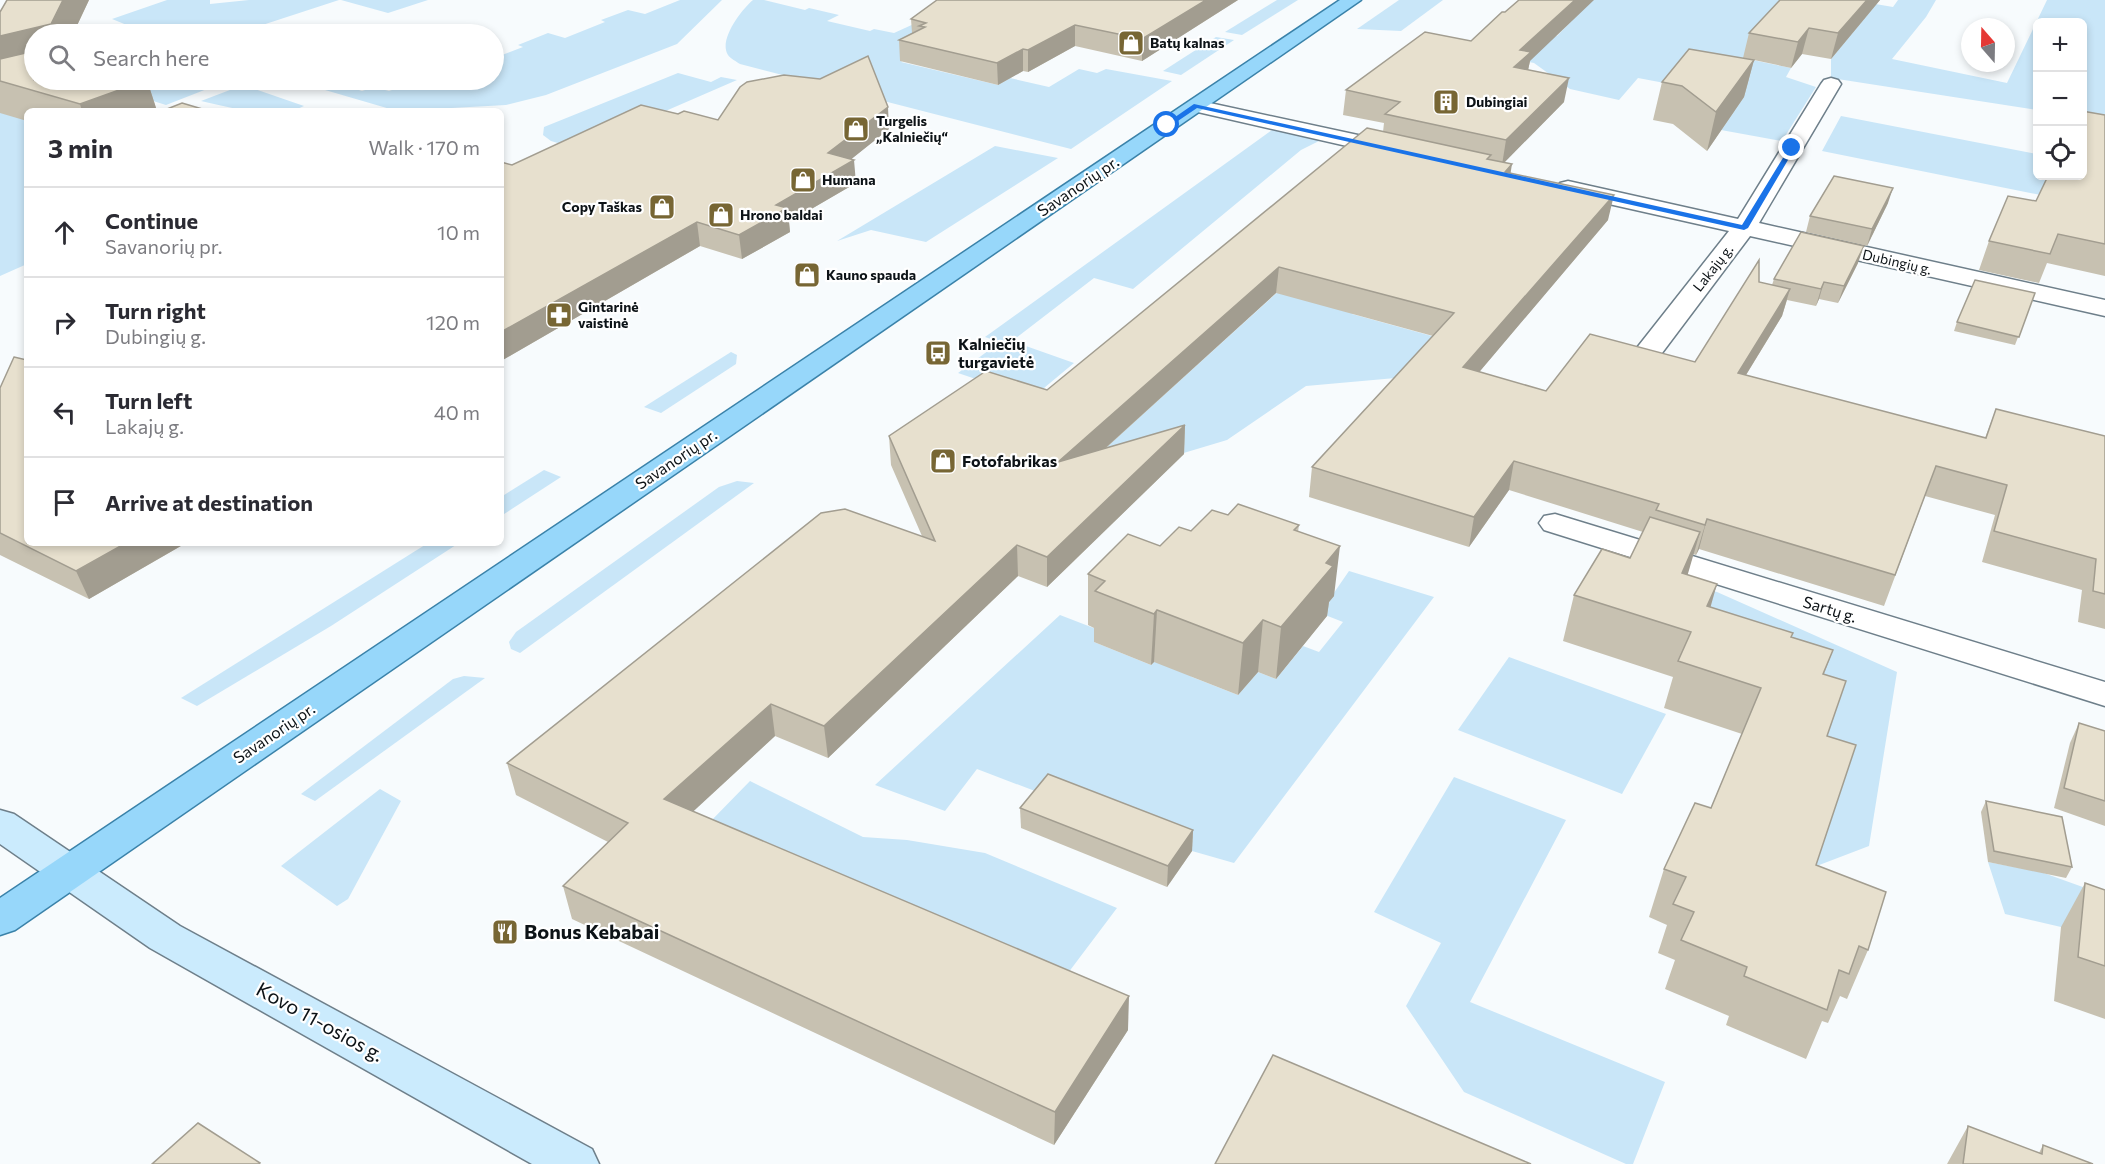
<!DOCTYPE html>
<html lang="en">
<head>
<meta charset="utf-8">
<style>
	:root { --surface:#fff; --page:#f7f7f7; --text:#2b2b33; --muted:#7c7c81; --line:#e1e1e2 }
	body { margin:0; font-family:Commissioner,sans-serif; background:var(--page); color:var(--text) }
	.controls { position:absolute; right:18px; top:18px; display:grid; overflow:hidden; border-radius:9px; box-shadow:0 3px 9px #0003 }
	.controls button { width:54px; height:54px; display:grid; place-items:center; padding:0; border:0; border-bottom:2px solid var(--line); background:var(--surface); color:var(--text); font:30px sans-serif }
	.compass { position:absolute; left:1961px; top:18px; width:54px; height:54px; border-radius:50%; background:var(--surface); box-shadow:0 3px 9px #0003; rotate:340deg }
	.stop { position:absolute; width:18px; height:18px; margin:-14px; border:4px solid #1a73e8; border-radius:50%; background:#fff }
	.stop.end { background:#1a73e8; border-color:#fff; box-shadow:0 2px 6px #0008 }
	.list { margin:0; padding:0; list-style:none }
	h2 { display:flex; justify-content:space-between; align-items:center; height:78px; margin:0; padding:0 24px; font-size:26px }
	h2 small { font-size:20px; font-weight:400; color:var(--muted) }
	.list li { display:grid; grid-template-columns:39px 1fr auto; gap:18px; align-items:center; box-sizing:border-box; height:90px; padding:0 24px; border-top:2px solid var(--line) }
	.list b { display:block; font-size:22px; white-space:nowrap }
	.list p { margin:0; font-size:20px; white-space:nowrap; color:var(--muted) }
	.list em { font-size:20px; font-style:normal; color:var(--muted) }
	.icon { flex:none; width:33px; height:33px; fill:none; stroke:currentColor; stroke-width:2; stroke-linecap:round; stroke-linejoin:round }
	.map { position:relative; flex:none; width:2105px; height:1164px; overflow:hidden }
	.search { position:absolute; background:var(--surface); box-shadow:0 3px 9px #0003; left:24px; top:24px; width:480px; height:66px; display:flex; align-items:center; gap:15px; box-sizing:border-box; padding:0 21px; border-radius:33px; color:var(--muted); font-size:22px }
	.panel { position:absolute; background:var(--surface); box-shadow:0 3px 9px #0003; left:24px; top:108px; width:480px; height:438px; border-radius:9px }
	.map>svg:first-child { display:block }
</style>
</head>
<body>
<div class="map">
<svg width="2105" height="1164" viewBox="0 0 2105 1164">
	<rect width="100%" height="100%" fill="#f7fbfd"/>
	<g fill="#c9e6f8">
		<polygon points="167,0 210,0 210,4 249,0 339,0 235,34 149,34 112,19"/>
		<polygon points="341,0 428,0 388,13"/>
		<polygon points="680,0 722,0 677,44 546,95 506,105 397,111 325,90 321,86 331,81 362,91 374,87 389,91 420,80 494,80 494,58 523,47 518,45 548,33 565,38 605,22 601,20 628,10 645,14"/>
		<path d="M 753,0 L 764,0 L 805,10 L 809,8 L 839,15 L 827,21 L 870,31 L 874,29 L 894,33 L 916,23 L 945,28 L 901,62 L 998,85 L 1010,78 L 1049,87 L 1079,69 L 1097,73 L 1106,69 L 1172,81 L 1071,149 L 740,64 C 737,62 730,58 728,55 C 718,40 742,9 753,0 Z"/>
		<polygon points="1277,0 1298,0 1242,35 1225,32"/>
		<polygon points="1399,0 1443,0 1401,31 1357,29"/>
		<polygon points="1592,0 1852,0 1893,7 1898,0 1936,0 1926,17 1892,59 2007,83 2047,0 2105,0 2105,121 2083,117 2082,22 2038,22 2037,110 1831,78 1831,59 1843,44 1743,58 1791,68 1786,77 1816,87 1782,141 1721,130 1707,91 1638,78 1619,100 1570,89 1534,63 1456,48 1557,36"/>
		<polygon points="1216,37 1234,40 1181,75 1163,71"/>
		<polygon points="678,73 711,82 721,77 737,80 578,149 551,141 543,135 544,127"/>
		<polygon points="109,80 230,80 166,105 111,88"/>
		<path d="M 243,85 L 304,106 C 273,120 233,108 201,101 Z"/>
		<polygon points="0,104 27,117 27,264 0,276"/>
		<polygon points="1841,116 2037,154 2038,176 2082,176 2105,208 1822,151"/>
		<polygon points="1272,130 1321,140 1301,150 1133,289 1094,278 1012,341 1074,363 1032,398 958,373 1000,342 985,337"/>
		<polygon points="995,146 1058,158 926,242 871,230 837,241"/>
		<polygon points="1397,184 1352,314 1450,341 1418,376 1306,386 1227,440 1137,467 1091,461"/>
		<polygon points="731,352 737,355 736,364 661,413 644,407"/>
		<polygon points="544,470 561,477 501,516 501,497"/>
		<polygon points="737,481 754,483 520,653 511,649 509,642 516,632 719,487"/>
		<polygon points="428,543 459,543 331,626 197,706 181,698"/>
		<polygon points="1598,560 1717,592 1897,672 1869,846 1814,867 1838,793"/>
		<polygon points="1349,571 1434,597 1234,863 1192,851 977,769 945,811 875,785 1060,615 1104,632 1094,642 1151,665 1161,654 1192,677 1238,695 1258,672 1276,679 1303,646 1319,652 1343,622 1320,613"/>
		<polygon points="1509,657 1666,714 1622,794 1458,730"/>
		<polygon points="464,676 485,678 315,801 301,794 453,679"/>
		<polygon points="1454,777 1566,820 1470,1002 1665,1082 1633,1164 1626,1164 1464,1092 1406,1006 1441,943 1374,912"/>
		<polygon points="750,781 863,837 907,840 985,853 1117,908 1062,981 707,825"/>
		<polygon points="380,789 401,801 348,899 337,906 281,866"/>
		<polygon points="1988,862 2041,872 2105,895 2105,942 2061,927 2005,914"/>
	</g>
	<g fill="none" stroke-linecap="round" stroke-linejoin="round">
		<defs>
			<g id="street">
				<polygon points="1831,78 1838,80 1841,84 1759,223 2105,300 2105,316 1750,236 1656,361 1646,363 1636,361 1632,355 1636,349 1729,231 1560,193 1557,188 1560,183 1568,181 1738,219 1821,84 1824,80"/>
				<polygon points="1196,100 1395,143 1403,145 1406,150 1403,155 1395,157 1189,110 1186,106 1189,102"/>
				<polygon points="1555,514 2105,682 2105,706 1544,530 1539,523 1544,516"/>
			</g>
			<polygon id="secondary" points="0,810 14,814 180,926 592,1149 599,1164 532,1164 150,948 0,844"/>
			<polygon id="primary" points="1340,0 1361,0 15,930 0,935 0,898"/>
		</defs>
		<use href="#street" stroke="#6e7f8a" stroke-width="3"/>
		<use href="#secondary" stroke="#6e7f8a" stroke-width="3"/>
		<use href="#primary" stroke="#3a82a9" stroke-width="3"/>
		<use href="#street" fill="#fff" fill-rule="evenodd"/>
		<use href="#secondary" fill="#cbebfd" fill-rule="evenodd"/>
		<use href="#primary" fill="#97d7fa" fill-rule="evenodd"/>
	</g>
	<g fill="#c7c1b1">
		<polygon points="7,0 89,0 73,34 34,34 34,80 147,80 157,111 27,111 27,121 0,113 0,12"/>
		<polygon points="1238,0 1142,61 1075,46 1028,72 1023,71 998,85 900,61 899,40 912,33 911,19"/>
		<polygon points="1780,0 1880,0 1831,59 1802,54 1791,68 1754,60 1744,97 1707,151 1673,124 1653,120 1662,82 1743,58 1749,33"/>
		<polygon points="1530,61 1528,70 1564,102 1504,162 1510,173 1608,220 1479,372 1546,391 1695,362 1759,282 1772,285 1774,279 1858,263 1838,303 1819,299 1816,306 1787,300 1782,316 1746,375 1985,438 1996,409 2105,436 2105,629 2078,622 2082,590 1982,562 1995,515 1925,496 1884,606 1699,549 1696,555 1693,554 1687,575 1710,607 1791,637 1833,650 1824,674 1827,736 1816,865 1868,950 1847,999 1840,996 1828,1023 1822,1021 1806,1059 1726,1025 1729,1016 1665,989 1675,960 1658,953 1667,925 1649,917 1664,869 1711,808 1742,734 1664,708 1673,677 1563,641 1574,595 1630,558 1643,532 1509,490 1469,547 1309,497 1312,467 1433,336 1276,293 1106,448 1185,425 1184,454 1047,587 1018,576 828,758 775,736 693,811 1128,1030 1054,1145 572,919 563,886 608,842 516,795 507,763 922,536 891,465 889,436 1047,390 1383,132 1384,123 1343,115 1346,90"/>
		<polygon points="678,114 718,120 889,129 851,159 856,183 789,222 790,232 742,259 700,246 501,361 501,162 512,165"/>
		<polygon points="2105,115 2105,276 2047,263 2039,283 1979,270 1989,241 2036,201"/>
		<polygon points="1888,203 1867,246 1806,232 1810,216"/>
		<polygon points="2035,293 2015,345 1954,331 1957,322"/>
		<polygon points="0,388 27,543 186,543 89,599 0,555"/>
		<polygon points="1299,525 1298,532 1334,596 1329,602 1327,616 1276,679 1258,672 1238,695 1154,662 1151,665 1094,642 1094,628 1088,625 1088,574 1160,546 1191,531"/>
		<polygon points="2079,723 2105,731 2105,826 2054,808 2070,743"/>
		<polygon points="1986,801 2072,867 2066,878 1988,862 1981,812"/>
		<polygon points="1020,808 1193,830 1192,851 1167,887 1021,828"/>
		<polygon points="2085,883 2105,890 2105,1019 2054,1001 2061,927"/>
		<polygon points="1968,1126 2039,1153 2043,1145 2093,1164 1947,1164"/>
	</g>
	<g fill="#a29d90">
		<polygon points="63,0 89,0 73,34 34,34 34,64 0,72 0,36"/>
		<polygon points="1206,0 1238,0 1142,61 1142,39"/>
		<polygon points="1575,0 1594,0 1530,61 1527,75 1514,67 1520,50"/>
		<polygon points="1867,0 1880,0 1831,59 1838,33"/>
		<polygon points="1075,25 1075,46 1028,72 1028,50"/>
		<polygon points="1809,28 1802,54 1791,68 1798,42"/>
		<polygon points="1023,49 1023,71 998,85 997,63"/>
		<polygon points="1754,60 1744,97 1707,151 1716,112"/>
		<polygon points="1569,78 1564,102 1502,165 1506,140"/>
		<polygon points="147,80 157,111 82,111 80,104"/>
		<polygon points="888,107 889,129 839,169 854,160 856,183 789,222 790,232 742,259 739,235 776,205 828,153"/>
		<polygon points="1512,164 1508,189 1505,172"/>
		<polygon points="1893,188 1888,203 1867,246 1872,229"/>
		<polygon points="1614,195 1608,220 1459,396 1463,367"/>
		<polygon points="697,222 700,246 501,361 501,332"/>
		<polygon points="1864,246 1858,263 1838,303 1844,286"/>
		<polygon points="1279,267 1276,293 1058,491 1058,462"/>
		<polygon points="1824,282 1819,299 1816,306 1821,289"/>
		<polygon points="1790,289 1782,316 1730,401 1738,373"/>
		<polygon points="1185,425 1184,454 1047,587 1047,557"/>
		<polygon points="1514,461 1509,490 1469,547 1474,517"/>
		<polygon points="1707,519 1699,549 1696,555 1705,525"/>
		<polygon points="1700,532 1687,577 1682,573"/>
		<polygon points="126,543 186,543 89,599 76,571"/>
		<polygon points="1017,545 1018,576 828,758 824,726"/>
		<polygon points="1340,546 1334,596 1329,602 1327,616 1276,679 1281,627 1326,563"/>
		<polygon points="1717,584 1704,630 1707,606"/>
		<polygon points="1157,610 1154,662 1151,665 1154,614"/>
		<polygon points="1263,620 1258,672 1238,695 1243,643"/>
		<polygon points="771,704 775,736 671,832 664,799"/>
		<polygon points="1193,830 1192,851 1167,887 1168,866"/>
		<polygon points="1129,996 1128,1030 1054,1145 1055,1112"/>
	</g>
	<g fill="#e7e0ce" stroke="#a29d90" stroke-width="1.5">
		<polygon points="7,0 63,0 51,24 0,36 0,12"/>
		<polygon points="937,0 1206,0 1142,39 1075,25 1028,50 1023,49 997,63 899,40 925,27 919,26 926,23 911,19"/>
		<polygon points="1519,0 1575,0 1520,50 1531,52 1514,67 1569,78 1506,140 1385,114 1400,102 1346,90 1425,32 1471,41 1502,12 1505,12"/>
		<polygon points="1780,0 1867,0 1838,33 1809,28 1798,42 1749,33"/>
		<polygon points="1689,49 1754,60 1716,112 1682,86 1662,82"/>
		<polygon points="34,51 34,80 147,80 80,104 0,81 0,59"/>
		<polygon points="868,56 888,107 828,153 854,160 776,205 787,208 739,235 697,222 501,332 501,162 512,165 641,105 678,114 684,111 718,120 740,87 747,82 784,75 820,79"/>
		<polygon points="182,103 209,111 162,111"/>
		<polygon points="2082,111 2105,115 2105,244 2058,234 2050,254 1989,241 2008,196 2036,201 2048,176 2082,176"/>
		<polygon points="1367,128 1491,155 1487,159 1512,164 1505,172 1614,195 1463,367 1546,391 1590,334 1695,362 1759,260 1759,282 1790,289 1738,373 1986,438 1996,409 2105,436 2105,594 2093,591 2096,559 1994,531 2007,485 1936,466 1895,575 1707,519 1705,525 1656,510 1659,504 1514,461 1474,517 1312,467 1454,313 1279,267 1058,462 1185,425 1047,557 1017,545 824,726 771,704 664,799 1129,996 1055,1112 563,886 628,823 507,763 821,513 845,509 935,541 889,436 986,371 1047,390"/>
		<polygon points="1834,176 1893,188 1872,229 1810,216"/>
		<polygon points="1801,232 1864,246 1844,286 1824,282 1821,289 1774,279"/>
		<polygon points="1975,280 2035,293 2019,337 1957,322"/>
		<polygon points="14,357 27,360 27,543 126,543 76,571 0,533 0,388"/>
		<polygon points="1238,504 1299,525 1294,530 1340,546 1326,563 1333,566 1281,627 1263,620 1243,643 1157,610 1154,614 1095,591 1105,581 1088,574 1128,534 1160,546 1179,527 1191,531 1212,510 1228,515"/>
		<polygon points="1650,517 1700,532 1682,573 1717,584 1707,606 1793,633 1791,637 1833,650 1823,674 1846,681 1827,736 1856,745 1816,865 1886,892 1868,950 1859,946 1849,974 1839,970 1827,1010 1744,976 1747,967 1681,940 1694,912 1673,904 1686,877 1664,869 1695,803 1711,808 1761,688 1678,661 1691,632 1574,595 1602,549 1630,558"/>
		<polygon points="2079,723 2105,731 2105,801 2064,788"/>
		<polygon points="1048,774 1193,830 1168,866 1020,808"/>
		<polygon points="1986,801 2062,817 2072,867 1994,851"/>
		<polygon points="2085,883 2105,890 2105,966 2078,957"/>
		<polygon points="1273,1055 1531,1164 1215,1164"/>
		<polygon points="198,1123 260,1163 259,1164 152,1164"/>
		<polygon points="1968,1126 2042,1154 2043,1145 2093,1164 1963,1164"/>
	</g>
	<polygon fill="#1a73e8" points="1194,104 1742,225 1789,148 1792,146 1795,148 1748,228 1744,230 1197,108 1169,127 1165,127 1165,124"/>
	<defs>
		<symbol id="shop-square" viewBox="-11 -11 22 22"><rect x="-9" y="-9" width="18" height="18" rx="4" fill="#776634" stroke="#fff"/><path d="M-5-2.5h2.3a2.7 3.5 0 0 1 5.4 0H5L5.5 6h-11ZM-1.5-2.5h3a1.5 2.3 0 0 0-3 0Z" fill="#fff"/></symbol>
		<symbol id="building-square" viewBox="-11 -11 22 22"><rect x="-9" y="-9" width="18" height="18" rx="4" fill="#776634" stroke="#fff"/><path d="M-4-6H4V6H1V3H-1V6H-4ZM-2.5-4.3h1.7v1.8h-1.7ZM.8-4.3h1.7v1.8H.8ZM-2.5-1h1.7V.8h-1.7ZM.8-1h1.7V.8H.8Z" fill="#fff"/></symbol>
		<symbol id="pharmacy-square" viewBox="-11 -11 22 22"><rect x="-9" y="-9" width="18" height="18" rx="4" fill="#776634" stroke="#fff"/><path d="M-2-6h4v4h4v4h-4v4h-4v-4h-4v-4h4Z" fill="#fff"/></symbol>
		<symbol id="bus-square" viewBox="-11 -11 22 22"><rect x="-9" y="-9" width="18" height="18" rx="4" fill="#776634" stroke="#fff"/><path d="M-5-6H5V4H4V6H2V4H-2V6H-4V4H-5ZM-3.5-4V0h7V-4ZM-3.5 1.2v1.5H-2V1.2ZM2 1.2v1.5H3.5V1.2Z" fill="#fff"/></symbol>
		<symbol id="restaurant-square" viewBox="-11 -11 22 22"><rect x="-9" y="-9" width="18" height="18" rx="4" fill="#776634" stroke="#fff"/><path d="M-5-6h1v4h1v-4h1v4h1v-4h1v5L-1.5 .5V6h-2V.5L-5-1ZM5-6V6H3V1.5H1.5Q1.5-4 5-6Z" fill="#fff"/></symbol>
	</defs>
	<g fill-rule="evenodd">
		<use href="#shop-square" x="1116" y="28" width="30" height="30"/>
		<use href="#building-square" x="1431" y="87" width="30" height="30"/>
		<use href="#shop-square" x="841" y="114" width="30" height="30"/>
		<use href="#shop-square" x="788" y="165" width="30" height="30"/>
		<use href="#shop-square" x="647" y="192" width="30" height="30"/>
		<use href="#shop-square" x="706" y="200" width="30" height="30"/>
		<use href="#shop-square" x="792" y="260" width="30" height="30"/>
		<use href="#pharmacy-square" x="544" y="300" width="30" height="30"/>
		<use href="#bus-square" x="923" y="338" width="30" height="30"/>
		<use href="#shop-square" x="928" y="446" width="30" height="30"/>
		<use href="#restaurant-square" x="490" y="917" width="30" height="30"/>
	</g>
	<g text-anchor="middle" stroke-width="4.5" stroke-linejoin="round" paint-order="stroke">
		<g font-size="14" font-weight="bold" fill="#0d1317" stroke="#fff" text-anchor="start">
			<text x="1150" y="48">Batų kalnas</text>
			<text x="1466" y="107">Dubingiai</text>
			<text x="876" y="126">Turgelis<tspan x="876" dy="16">„Kalniečių“</tspan></text>
			<text x="822" y="185">Humana</text>
			<text x="642" y="212" text-anchor="end">Copy Taškas</text>
			<text x="740" y="220">Hrono baldai</text>
			<text x="826" y="280">Kauno spauda</text>
			<text x="578" y="312">Gintarinė<tspan x="578" dy="16">vaistinė</tspan></text>
		</g>
		<g font-size="14" fill="#0d1317" stroke="#fff">
			<text transform="translate(1897 262) rotate(13)" y="5">Dubingių g.</text>
			<text transform="translate(1713 268) rotate(-52)" y="5">Lakajų g.</text>
		</g>
		<g font-size="16" fill="#0d1317" stroke="#fff">
			<text transform="translate(1078 186) rotate(-34)" y="6">Savanorių pr.</text>
			<text transform="translate(676 459) rotate(-34)" y="6">Savanorių pr.</text>
			<text transform="translate(1830 609) rotate(17)" y="6">Sartų g.</text>
			<text transform="translate(274 733) rotate(-34)" y="6">Savanorių pr.</text>
		</g>
		<g font-size="16" font-weight="bold" fill="#0d1317" stroke="#fff" text-anchor="start">
			<text x="958" y="350">Kalniečių<tspan x="958" dy="18">turgavietė</tspan></text>
			<text x="962" y="467">Fotofabrikas</text>
		</g>
		<g font-size="20" font-weight="bold" fill="#0d1317" stroke="#fff" text-anchor="start">
			<text x="524" y="939">Bonus Kebabai</text>
		</g>
		<g font-size="20" fill="#0d1317" stroke="#fff">
			<text transform="translate(320 1022) rotate(29)" y="7">Kovo 11-osios g.</text>
		</g>
	</g>
</svg>
<div class="controls">
<button>+</button>
<button>−</button>
<button><svg class="icon" aria-label="locate" viewBox="0 0 24 24"><circle cx="12" cy="12" r="6"/><path d="M12 2v4M12 18v4M2 12h4M18 12h4"/></svg></button>
</div>
<svg class="compass" viewBox="-18 -18 36 36"><path d="M0-13l5 13h-10z" fill="#e53935"/><path d="M0 13l5-13h-10z" fill="#7c7c81"/></svg>
<div class="stop" style="left:1167px;top:125px"></div>
<div class="stop end" style="left:1792px;top:148px"></div>
<div class="search"><svg class="icon" aria-label="search" viewBox="0 0 24 24"><circle cx="10" cy="10" r="6"/><path d="M15 15l6 6"/></svg>Search here</div>
<section class="panel">
<h2>3 min<small>Walk · 170 m</small></h2>
<ul class="list">
<li><svg class="icon" aria-label="ahead" viewBox="0 0 24 24"><path d="M12 20V5M6 11l6-6 6 6"/></svg><div><b>Continue</b><p>Savanorių pr.</p></div><em>10 m</em></li>
<li><svg class="icon" aria-label="right" viewBox="0 0 24 24"><path d="M7 20v-9h11M14 6l5 5-5 5"/></svg><div><b>Turn right</b><p>Dubingių g.</p></div><em>120 m</em></li>
<li><svg class="icon" aria-label="left" viewBox="0 0 24 24"><path d="M17 20v-9H6M10 6l-5 5 5 5"/></svg><div><b>Turn left</b><p>Lakajų g.</p></div><em>40 m</em></li>
<li><svg class="icon" aria-label="arrive" viewBox="0 0 24 24"><path d="M6 21V4h12l-3 4 3 4H6"/></svg><div><b>Arrive at destination</b></div></li>
</ul>
</section>
</div>
</body>
</html>
